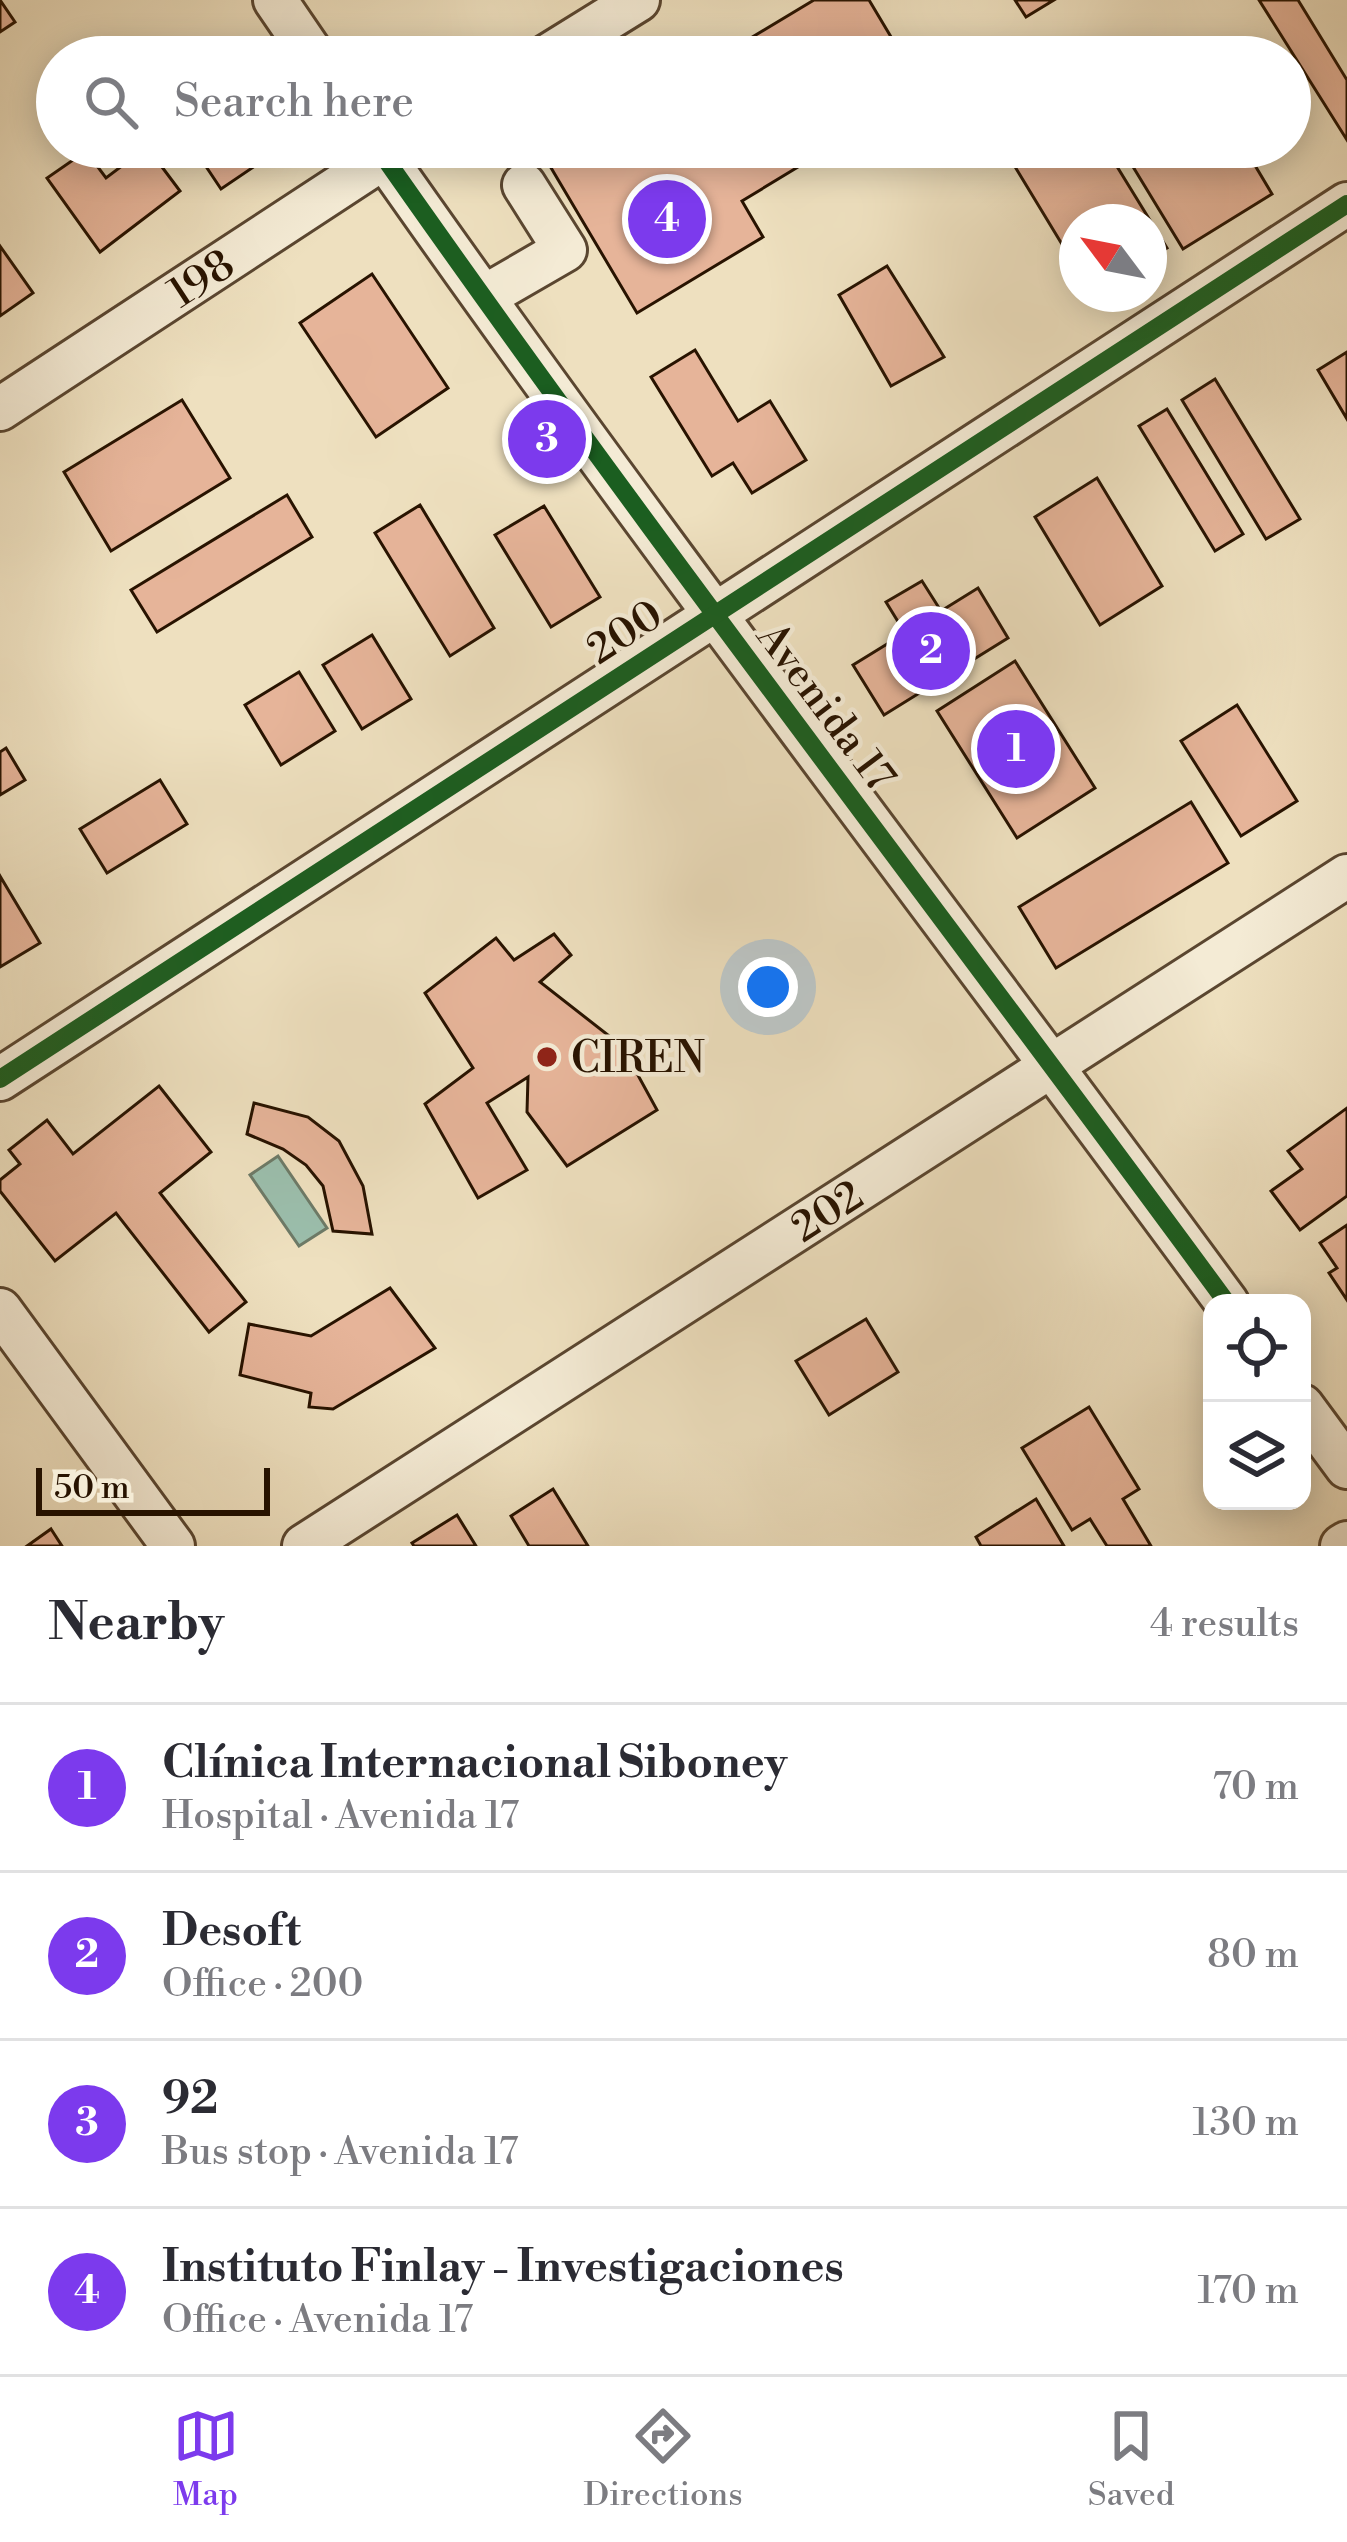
<!DOCTYPE html>
<html lang="en">
<head>
<meta charset="utf-8">
<style>
	:root { --surface:#fff; --page:#f2f2f3; --text:#2b2b33; --muted:#7c7c81; --line:#e1e1e2; --accent:#7c3aed }
	body { margin:0; font-family:"Libre Bodoni",serif; background:var(--page); color:var(--text) }
	.controls { position:absolute; right:36px; bottom:36px; display:grid; overflow:hidden; border-radius:24px; box-shadow:0 6px 30px #0003 }
	.controls button { width:108px; height:108px; display:grid; place-items:center; padding:0; border:0; border-bottom:3px solid var(--line); background:var(--surface); color:var(--text); font:60px sans-serif }
	.compass { position:absolute; left:1059px; top:204px; width:108px; height:108px; border-radius:50%; background:var(--surface); box-shadow:0 6px 30px #0003; rotate:302deg }
	.scale { position:absolute; left:36px; bottom:30px; width:234px; box-sizing:border-box; padding-left:12px; border:6px solid #281300; border-top:0; font-size:33px; line-height:42px; white-space:nowrap; color:#281300; -webkit-text-stroke:9px #f4ebd5; paint-order:stroke }
	.you { position:absolute; left:768px; top:987px; width:42px; height:42px; margin:-30px; border:9px solid #fff; border-radius:50%; background:#1a73e8; box-shadow:0 0 0 18px #1a73e833 }
	.badge { display:grid; place-items:center; width:78px; height:78px; border-radius:50%; background:var(--accent); color:#fff; font-size:39px; font-weight:700 }
	.pin { position:absolute; translate:-50% -50%; border:6px solid #fff; box-shadow:0 3px 12px #0006 }
	.list { margin:0; padding:0; list-style:none }
	h2 { display:flex; justify-content:space-between; align-items:center; height:156px; margin:0; padding:0 48px; font-size:51px }
	h2 small { font-size:39px; font-weight:400; color:var(--muted) }
	.list li { display:grid; grid-template-columns:78px 1fr auto; gap:36px; align-items:center; box-sizing:border-box; height:168px; padding:0 48px; border-top:3px solid var(--line) }
	.list b { display:block; font-size:45px; white-space:nowrap }
	.list p { margin:0; font-size:39px; white-space:nowrap; color:var(--muted) }
	.list em { font-size:39px; font-style:normal; color:var(--muted) }
	.icon { flex:none; width:66px; height:66px; fill:none; stroke:currentColor; stroke-width:2; stroke-linecap:round; stroke-linejoin:round }
	.map { position:relative; flex:none; width:1347px; height:1546px; overflow:hidden }
	.search { position:absolute; background:var(--surface); box-shadow:0 6px 30px #0003; left:36px; right:36px; top:36px; height:132px; display:flex; align-items:center; gap:30px; box-sizing:border-box; padding:0 42px; border-radius:66px; color:var(--muted); font-size:45px }
	.sheet { height:828px; background:var(--surface) }
	nav { display:flex; justify-content:space-around; align-items:center; box-sizing:border-box; height:168px; border-top:3px solid var(--line); background:var(--surface); font-size:33px; color:var(--muted) }
	nav a { display:grid; justify-items:center; gap:6px }
	nav .on { color:var(--accent) }
	.map>svg:first-child { display:block }
</style>
</head>
<body>
<div class="map">
<svg width="1347" height="1546" viewBox="0 0 1347 1546">
	<rect width="100%" height="100%" fill="#eee0bf"/>
	<filter id="stains"><feTurbulence type="fractalNoise" baseFrequency=".00167" numOctaves="4"/><feColorMatrix values="0 0 0 0 .2 0 0 0 0 .09 0 0 0 0 .02 0 0 0 .5 -.17"/></filter>
	<radialGradient id="worn" r=".72"><stop offset=".6" stop-color="#630" stop-opacity="0"/><stop offset="1" stop-color="#630" stop-opacity=".3"/></radialGradient>
	<polygon fill="#9bbeac" stroke="#6d7a67" stroke-width="3" points="278,1156 327,1228 299,1246 250,1175"/>
	<g fill="#e6b499" stroke="#281300" stroke-width="3">
		<polygon points="0,0 15,22 0,32"/>
		<polygon points="814,0 869,0 903,57 719,57"/>
		<polygon points="1015,0 1054,0 1026,17"/>
		<polygon points="1259,0 1298,0 1347,80 1347,140"/>
		<polygon points="147,147 180,191 100,252 47,178 86,151 106,178"/>
		<polygon points="193,147 274,147 277,151 221,189"/>
		<polygon points="570,147 831,147 742,201 763,237 637,313 547,161"/>
		<polygon points="1003,147 1105,147 1167,248 1149,259 1149,222 1077,222 1077,269"/>
		<polygon points="1121,147 1244,147 1272,194 1183,249"/>
		<polygon points="0,246 33,293 0,316"/>
		<polygon points="887,266 944,357 891,386 839,295"/>
		<polygon points="372,274 448,388 376,437 300,323"/>
		<polygon points="695,350 738,421 770,401 806,460 752,493 733,463 712,476 651,377"/>
		<polygon points="1347,352 1347,419 1318,370"/>
		<polygon points="1215,379 1300,519 1266,539 1182,400"/>
		<polygon points="182,400 230,478 111,551 64,472"/>
		<polygon points="1167,409 1243,534 1215,551 1139,426"/>
		<polygon points="1097,478 1162,586 1100,625 1035,517"/>
		<polygon points="287,495 312,537 157,632 131,590"/>
		<polygon points="420,505 494,628 450,656 375,533"/>
		<polygon points="544,506 600,597 551,627 495,535"/>
		<polygon points="922,581 941,611 978,588 1008,638 884,715 853,665 905,633 886,602"/>
		<polygon points="372,635 411,699 362,729 323,665"/>
		<polygon points="1015,661 1095,788 1017,838 937,711"/>
		<polygon points="299,672 335,731 281,765 245,705"/>
		<polygon points="1237,705 1297,801 1241,836 1181,741"/>
		<polygon points="6,748 25,780 0,795 0,752"/>
		<polygon points="160,780 187,824 107,873 80,829"/>
		<polygon points="1191,802 1228,863 1056,968 1019,907"/>
		<polygon points="0,876 40,943 0,967"/>
		<polygon points="554,934 571,955 540,982 622,1046 657,1110 567,1166 527,1112 528,1077 487,1103 527,1170 478,1198 425,1104 473,1068 425,993 496,938 514,960"/>
		<polygon points="159,1086 211,1152 160,1193 246,1302 209,1332 116,1213 55,1261 0,1191 0,1180 20,1164 9,1150 47,1120 73,1154"/>
		<polygon points="254,1103 308,1117 339,1141 363,1186 372,1234 333,1231 323,1186 306,1165 283,1149 247,1134"/>
		<polygon points="1347,1108 1347,1196 1300,1230 1271,1191 1302,1169 1288,1151"/>
		<polygon points="1347,1225 1347,1300 1329,1273 1337,1268 1320,1243"/>
		<polygon points="390,1288 435,1348 333,1409 309,1407 311,1393 240,1375 249,1324 311,1336"/>
		<polygon points="866,1319 898,1372 829,1415 796,1361"/>
		<polygon points="1089,1407 1139,1489 1123,1499 1151,1546 1107,1546 1090,1519 1072,1530 1022,1448"/>
		<polygon points="553,1489 588,1546 529,1546 511,1516"/>
		<polygon points="1036,1499 1064,1546 981,1546 976,1537"/>
		<polygon points="457,1515 476,1546 414,1546 412,1543"/>
		<polygon points="51,1529 62,1546 27,1546"/>
	</g>
	<g fill="none" stroke-linecap="round" stroke-linejoin="round">
		<defs>
			<g id="minor">
				<polyline points="275,0 314,57"/>
				<polyline points="546,57 638,0"/>
				<path d="M 377,147 C 651,539 944,917 1227,1303"/>
				<polyline points="484,297 565,250 524,185"/>
				<path id="s1" d="M 0,409 L 400,147"/>
				<polyline points="0,1079 1347,204"/>
				<polyline points="0,1310 173,1546"/>
				<polyline points="1302,1406 1347,1467"/>
				<path id="s2" d="M 304,1546 L 1347,876"/>
				<polyline points="1342,1546 1347,1543"/>
			</g>
		</defs>
		<use href="#minor" stroke="#5a4630" stroke-width="48"/>
		<use href="#minor" stroke="#f4ebd5" stroke-width="42"/>
		<defs>
			<g id="cycleway">
				<path d="M 377,147 C 651,539 944,917 1227,1303"/>
				<polyline points="0,1079 1347,204"/>
			</g>
		</defs>
		<use href="#cycleway" stroke="#f4ebd5" stroke-width="26"/>
		<use href="#cycleway" stroke="#1b5e20" stroke-width="18"/>
	</g>
	<circle fill="#8f2418" stroke="#f4ebd5" stroke-width="4.5" cx="547" cy="1057" r="12"/>
	<g text-anchor="middle" stroke-width="9" stroke-linejoin="round" paint-order="stroke">
		<g font-size="42" fill="#281300" stroke="#f4ebd5">
			<text dy="15" stroke="none"><textPath href="#s1" startOffset="240">198</textPath></text>
			<text transform="translate(624 631) rotate(-33)" y="15">200</text>
			<text transform="translate(827 706) rotate(53)" y="15">Avenida 17</text>
			<text dy="15" stroke="none"><textPath href="#s2" startOffset="621">202</textPath></text>
		</g>
		<g font-size="42" fill="#281300" stroke="#f4ebd5" text-anchor="start">
			<text x="571" y="1072">CIREN</text>
		</g>
	</g>
	<rect width="100%" height="100%" filter="url(#stains)"/>
	<rect width="100%" height="100%" fill="url(#worn)"/>
</svg>
<div class="controls">
<button><svg class="icon" aria-label="locate" viewBox="0 0 24 24"><circle cx="12" cy="12" r="6"/><path d="M12 2v4M12 18v4M2 12h4M18 12h4"/></svg></button>
<button><svg class="icon" aria-label="layers" viewBox="0 0 24 24"><path d="M12 4l9 5-9 5-9-5zM3 14l9 5 9-5"/></svg></button>
</div>
<svg class="compass" viewBox="-18 -18 36 36"><path d="M0-13l5 13h-10z" fill="#e53935"/><path d="M0 13l5-13h-10z" fill="#7c7c81"/></svg>
<div class="scale">50 m</div>
<div class="you"></div>
<div class="pin badge" style="left:1016px;top:749px">1</div>
<div class="pin badge" style="left:931px;top:651px">2</div>
<div class="pin badge" style="left:547px;top:439px">3</div>
<div class="pin badge" style="left:667px;top:219px">4</div>
<div class="search"><svg class="icon" aria-label="search" viewBox="0 0 24 24"><circle cx="10" cy="10" r="6"/><path d="M15 15l6 6"/></svg>Search here</div>
</div>
<section class="sheet">
<h2>Nearby<small>4 results</small></h2>
<ul class="list">
<li><span class="badge">1</span><div><b>Clínica Internacional Siboney</b><p>Hospital · Avenida 17</p></div><em>70 m</em></li>
<li><span class="badge">2</span><div><b>Desoft</b><p>Office · 200</p></div><em>80 m</em></li>
<li><span class="badge">3</span><div><b>92</b><p>Bus stop · Avenida 17</p></div><em>130 m</em></li>
<li><span class="badge">4</span><div><b>Instituto Finlay - Investigaciones</b><p>Office · Avenida 17</p></div><em>170 m</em></li>
</ul>
</section>
<nav>
<a class="on"><svg class="icon" aria-label="map" viewBox="0 0 24 24"><path d="M3 6l6-2 6 2 6-2v14l-6 2-6-2-6 2zM9 4v14M15 6v14"/></svg>Map</a>
<a><svg class="icon" aria-label="directions" viewBox="0 0 24 24"><path d="M12 3l9 9-9 9-9-9zM9 14v-3h6M13 9l2 2-2 2"/></svg>Directions</a>
<a><svg class="icon" aria-label="saved" viewBox="0 0 24 24"><path d="M7 4h10v16l-5-4-5 4z"/></svg>Saved</a>
</nav>
</body>
</html>
